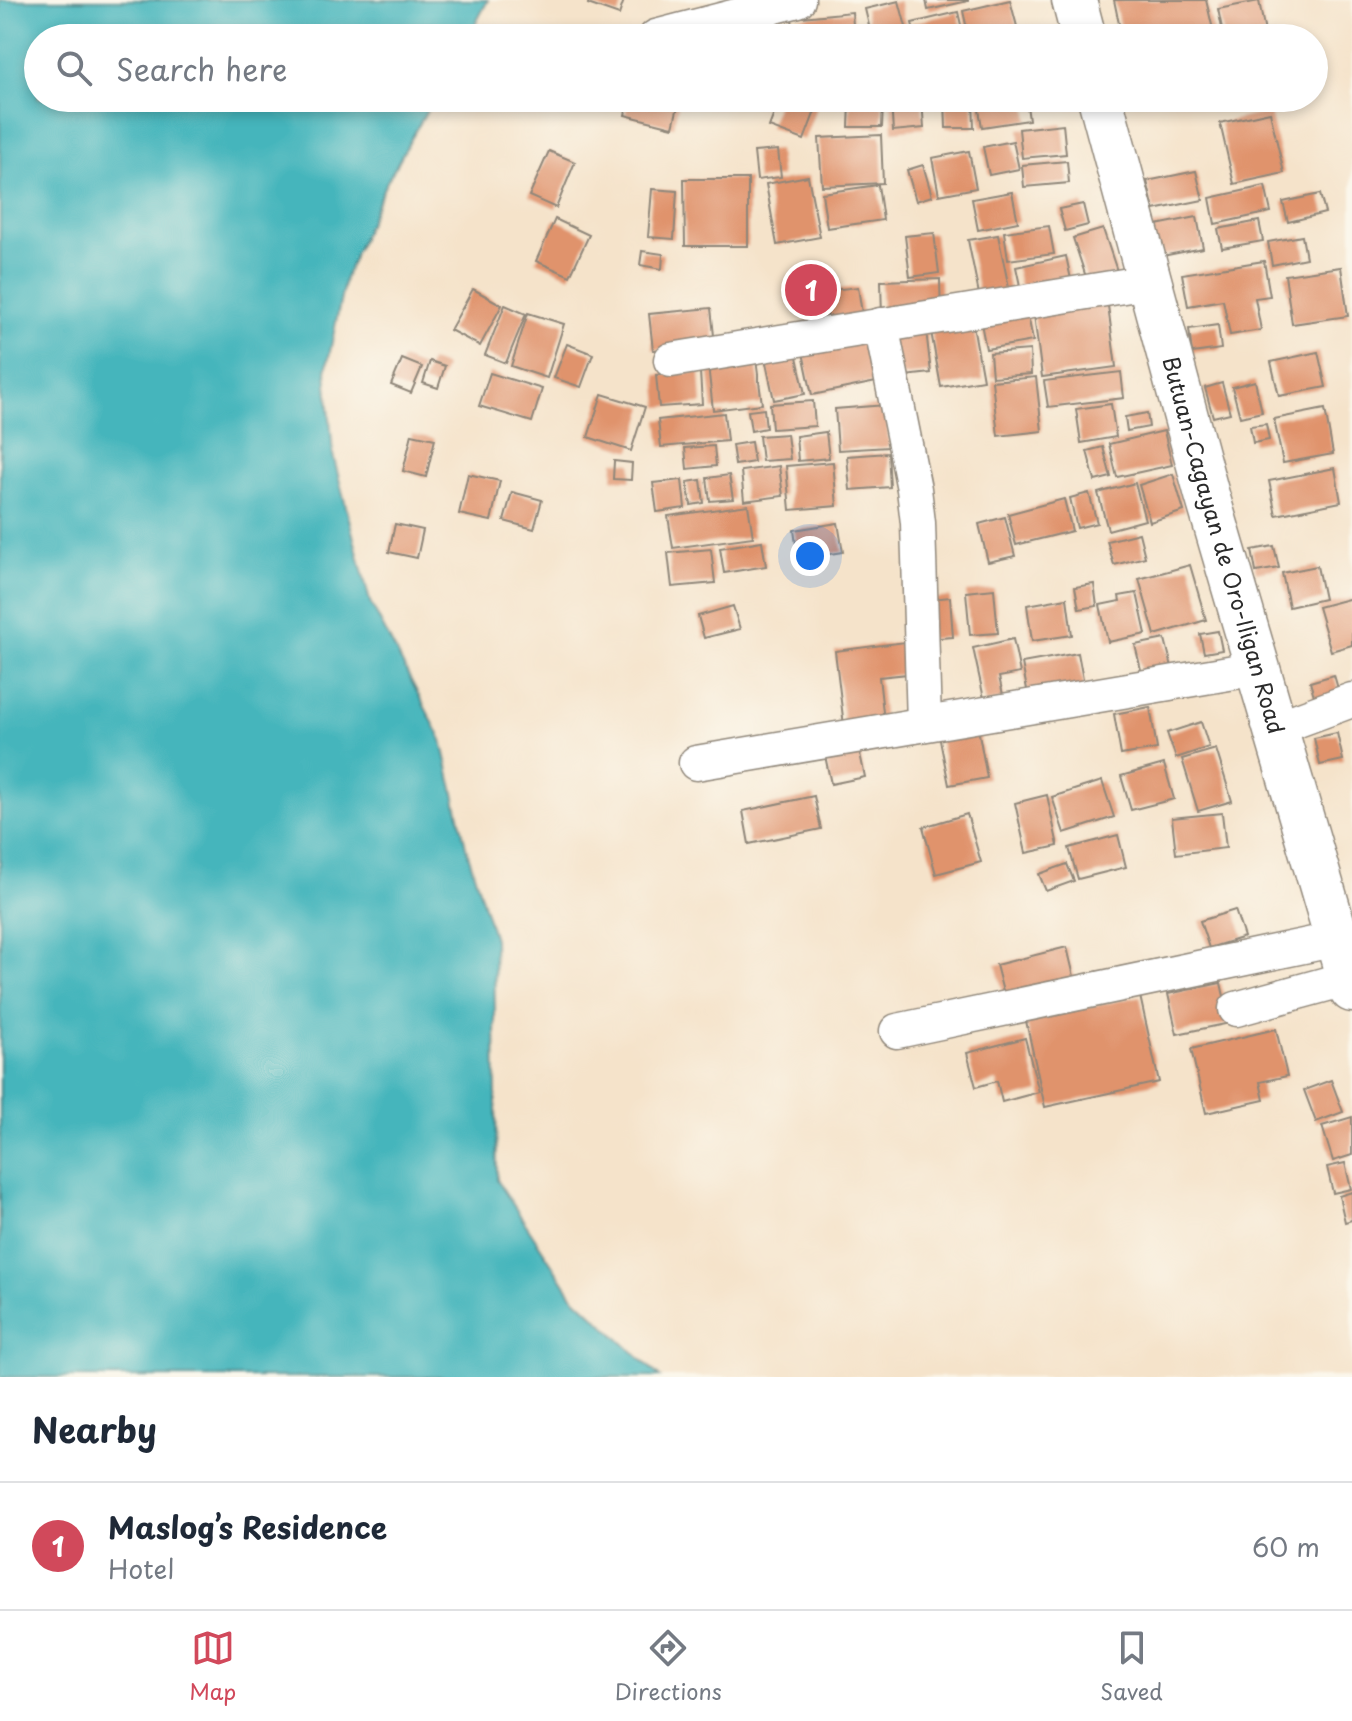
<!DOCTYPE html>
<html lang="en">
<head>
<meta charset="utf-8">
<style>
	:root { --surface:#fff; --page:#f2f2f3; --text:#1f2937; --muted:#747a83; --line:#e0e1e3; --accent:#d1495b }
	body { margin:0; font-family:"Playpen Sans",sans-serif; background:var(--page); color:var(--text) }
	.you { position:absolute; left:810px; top:556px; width:28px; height:28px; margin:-20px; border:6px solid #fff; border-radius:50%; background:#1a73e8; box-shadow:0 0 0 12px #1a73e833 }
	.badge { display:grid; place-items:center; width:52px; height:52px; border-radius:50%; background:var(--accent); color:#fff; font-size:26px; font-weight:700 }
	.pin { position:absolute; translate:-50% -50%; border:4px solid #fff; box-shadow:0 2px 8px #0006 }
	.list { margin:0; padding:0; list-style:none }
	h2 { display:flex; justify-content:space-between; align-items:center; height:104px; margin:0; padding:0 32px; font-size:34px }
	h2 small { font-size:26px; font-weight:400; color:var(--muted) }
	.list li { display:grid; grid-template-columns:52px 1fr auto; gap:24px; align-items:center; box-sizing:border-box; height:128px; padding:0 32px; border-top:2px solid var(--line) }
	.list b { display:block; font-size:30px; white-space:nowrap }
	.list p { margin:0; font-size:26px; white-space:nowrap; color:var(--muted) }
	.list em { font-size:26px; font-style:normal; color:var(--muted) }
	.icon { flex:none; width:44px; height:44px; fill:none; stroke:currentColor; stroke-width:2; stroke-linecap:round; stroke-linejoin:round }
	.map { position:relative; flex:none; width:1352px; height:1377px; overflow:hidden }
	.search { position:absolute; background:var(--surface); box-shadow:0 4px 12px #0003; left:24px; right:24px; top:24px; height:88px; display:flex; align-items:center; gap:20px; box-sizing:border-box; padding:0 28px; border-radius:44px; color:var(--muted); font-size:30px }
	.sheet { height:232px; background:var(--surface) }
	nav { display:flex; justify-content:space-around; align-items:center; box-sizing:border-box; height:112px; border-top:2px solid var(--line); background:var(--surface); font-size:22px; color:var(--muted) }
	nav a { display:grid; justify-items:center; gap:4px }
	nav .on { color:var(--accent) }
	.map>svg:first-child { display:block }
</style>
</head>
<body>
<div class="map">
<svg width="1352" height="1377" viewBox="0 0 1352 1377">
	<rect width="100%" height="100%" fill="#fbf7ec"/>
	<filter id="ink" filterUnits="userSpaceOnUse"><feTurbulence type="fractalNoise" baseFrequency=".0125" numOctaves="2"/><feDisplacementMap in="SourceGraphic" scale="16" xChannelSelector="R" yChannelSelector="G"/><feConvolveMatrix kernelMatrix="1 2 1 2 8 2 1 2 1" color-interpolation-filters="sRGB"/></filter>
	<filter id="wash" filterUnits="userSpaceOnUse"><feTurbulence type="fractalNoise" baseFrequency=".006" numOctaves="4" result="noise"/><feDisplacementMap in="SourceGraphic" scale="32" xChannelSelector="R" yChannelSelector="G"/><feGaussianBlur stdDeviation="1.8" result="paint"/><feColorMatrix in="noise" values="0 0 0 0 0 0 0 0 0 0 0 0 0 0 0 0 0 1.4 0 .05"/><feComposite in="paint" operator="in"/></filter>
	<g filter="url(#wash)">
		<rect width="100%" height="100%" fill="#f5e3ca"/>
		<polygon fill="#45b5bc" stroke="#387074" stroke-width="2" points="0,0 488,0 468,38 38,38 38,98 434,98 384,187 345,278 326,371 333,455 370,602 442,740 466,847 494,939 497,1180 572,1295 660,1377 0,1377"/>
		<g id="blocks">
			<g fill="#e0936c">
				<polygon points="589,0 624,0 619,15 588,4"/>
				<polygon points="926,0 968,0 968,1 928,10"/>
				<polygon points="1010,0 1020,38 969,38 963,11"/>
				<polygon points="1114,0 1206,0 1215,38 1122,38"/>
				<polygon points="899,1 909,38 872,38 865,9"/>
				<polygon points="1259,1 1266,38 1224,38 1218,9"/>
				<polygon points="852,12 854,38 794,38 792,18"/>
				<polygon points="958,12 964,38 916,38 912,23"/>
				<polygon points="629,98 680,98 673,127 625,115"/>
				<polygon points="780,98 820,98 804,140 769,127"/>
				<polygon points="977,98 1026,98 1029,120 982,127"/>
				<polygon points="922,99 924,128 893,131 891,102"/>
				<polygon points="973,99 974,128 946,128 945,100"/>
				<polygon points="850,103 883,104 882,127 849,127"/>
				<polygon points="1270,112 1284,173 1234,184 1220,123"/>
				<polygon points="1063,124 1066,154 1022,158 1019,129"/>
				<polygon points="881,135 883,183 822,186 819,138"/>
				<polygon points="1013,141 1019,169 989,175 983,147"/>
				<polygon points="778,150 781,177 757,180 754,152"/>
				<polygon points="549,151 575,162 556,208 529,196"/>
				<polygon points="969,151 976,188 939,195 932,158"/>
				<polygon points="1067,161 1069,183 1024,187 1022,165"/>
				<polygon points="923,165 932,196 916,201 907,170"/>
				<polygon points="1196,171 1203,200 1154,210 1147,181"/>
				<polygon points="808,176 820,237 777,245 766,184"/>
				<polygon points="684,179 748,179 748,246 685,246"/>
				<polygon points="878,185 883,220 827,228 822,193"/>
				<polygon points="1265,186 1271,212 1215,224 1210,198"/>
				<polygon points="652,189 677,191 674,239 648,237"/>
				<polygon points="1012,192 1018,222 978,230 972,199"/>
				<polygon points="1320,194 1325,213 1288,222 1283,202"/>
				<polygon points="1083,204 1088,225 1065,231 1059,209"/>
				<polygon points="1197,217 1203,248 1157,257 1151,226"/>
				<polygon points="555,219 589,235 570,276 536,261"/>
				<polygon points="1259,221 1263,241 1222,248 1218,229"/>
				<polygon points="1049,226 1054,254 1008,260 1004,232"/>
				<polygon points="1103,229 1118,274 1088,283 1073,238"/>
				<polygon points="934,233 939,273 910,277 905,236"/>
				<polygon points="998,235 1010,293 980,299 968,240"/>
				<polygon points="1302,236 1306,258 1272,265 1268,242"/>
				<polygon points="642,251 663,254 662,269 640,265"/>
				<polygon points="1066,256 1072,284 1022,295 1016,267"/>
				<polygon points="1264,261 1270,296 1255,298 1261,330 1230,335 1223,300 1188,306 1182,274"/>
				<polygon points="1341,267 1348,316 1292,324 1285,275"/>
				<polygon points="940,279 941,315 882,317 881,281"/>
				<polygon points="858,287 863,320 829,324 823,291"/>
				<polygon points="473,289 502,305 480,346 450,330"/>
				<polygon points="1107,298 1116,367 1042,377 1033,307"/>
				<polygon points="505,305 526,314 506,363 485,355"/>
				<polygon points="711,308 715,345 653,350 649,314"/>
				<polygon points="1027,310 1033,341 986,349 980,318"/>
				<polygon points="528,313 564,324 547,378 511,366"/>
				<polygon points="972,319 983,380 941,387 930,326"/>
				<polygon points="1218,325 1221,349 1192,353 1189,329"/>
				<polygon points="926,330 931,373 896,377 890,334"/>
				<polygon points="881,332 891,379 812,395 802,348"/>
				<polygon points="567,344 593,354 581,387 554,378"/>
				<polygon points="1030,350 1031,374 992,377 990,353"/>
				<polygon points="796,352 805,394 774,400 765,358"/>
				<polygon points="1318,352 1326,387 1279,396 1271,362"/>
				<polygon points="402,359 422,367 411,393 391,385"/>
				<polygon points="756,359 762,404 713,410 708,365"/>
				<polygon points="430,361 445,366 438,388 423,383"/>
				<polygon points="700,372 702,404 659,407 656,375"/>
				<polygon points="1121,372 1124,398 1048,407 1044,381"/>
				<polygon points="490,373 542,389 532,422 479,406"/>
				<polygon points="1036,377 1042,431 998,436 992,381"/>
				<polygon points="1255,381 1262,412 1240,417 1232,387"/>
				<polygon points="1222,383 1230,413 1213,417 1205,388"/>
				<polygon points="602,394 645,407 631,451 588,437"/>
				<polygon points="813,401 815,426 772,429 770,404"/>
				<polygon points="1111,404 1116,437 1081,443 1076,409"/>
				<polygon points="886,405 889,447 838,450 835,409"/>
				<polygon points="764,409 766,428 751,431 748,411"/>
				<polygon points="1325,409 1333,454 1283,463 1274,419"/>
				<polygon points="724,413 727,441 661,447 658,420"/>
				<polygon points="1147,413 1149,427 1127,431 1125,417"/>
				<polygon points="1266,424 1269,440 1253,443 1250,426"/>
				<polygon points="1164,431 1172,465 1117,477 1109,444"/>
				<polygon points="826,432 829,458 798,461 796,436"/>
				<polygon points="412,434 435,439 426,477 403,471"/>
				<polygon points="787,434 790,459 762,461 759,436"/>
				<polygon points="751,442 754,462 735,465 732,445"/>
				<polygon points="714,446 716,466 687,469 685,448"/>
				<polygon points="1103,447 1111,477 1095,481 1087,451"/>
				<polygon points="888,453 890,487 850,490 847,456"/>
				<polygon points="614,461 632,463 631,480 613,479"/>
				<polygon points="833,462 837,506 790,510 786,466"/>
				<polygon points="779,466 783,496 744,501 741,471"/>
				<polygon points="1335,468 1341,502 1276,515 1269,481"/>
				<polygon points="468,474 500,481 491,521 459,514"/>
				<polygon points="1173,474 1184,511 1150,522 1139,485"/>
				<polygon points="729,475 733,499 710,501 707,478"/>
				<polygon points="682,480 685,508 657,512 653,483"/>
				<polygon points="701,480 704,503 691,505 687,482"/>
				<polygon points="1135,483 1145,520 1108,530 1098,493"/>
				<polygon points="512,492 542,500 534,529 504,521"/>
				<polygon points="1089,493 1097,523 1077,528 1070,498"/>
				<polygon points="1064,499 1072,531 1016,545 1008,514"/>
				<polygon points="748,505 753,537 673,548 668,516"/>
				<polygon points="1005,517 1015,556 988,562 979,524"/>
				<polygon points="838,523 843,552 798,559 794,530"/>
				<polygon points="395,524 423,530 417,558 389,552"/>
				<polygon points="1139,533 1145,557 1114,565 1107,541"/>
				<polygon points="762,541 766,566 724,573 720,548"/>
				<polygon points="1274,546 1279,568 1256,572 1252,550"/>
				<polygon points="711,549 715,583 672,587 668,553"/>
				<polygon points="1190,565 1206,620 1155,635 1139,579"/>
				<polygon points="1317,566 1324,599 1289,607 1282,573"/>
				<polygon points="1094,584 1097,606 1079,609 1075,587"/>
				<polygon points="994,589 998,633 970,635 966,592"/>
				<polygon points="1137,593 1146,634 1108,642 1100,605 1120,601 1119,596"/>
				<polygon points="950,597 953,637 926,639 922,600"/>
				<polygon points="1067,598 1072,635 1032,641 1027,605"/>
				<polygon points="1352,598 1352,645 1331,651 1318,607"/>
				<polygon points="733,606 740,629 704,638 698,616"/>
				<polygon points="1218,631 1222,650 1204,653 1200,634"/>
				<polygon points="1013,639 1020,673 999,677 1004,699 985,703 973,648"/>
				<polygon points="1165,639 1172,667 1142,674 1135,645"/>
				<polygon points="913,641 917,673 879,677 884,721 844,726 835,651"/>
				<polygon points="1078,653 1085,690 1029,700 1022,663"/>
				<polygon points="1334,675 1341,699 1317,706 1310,682"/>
				<polygon points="1150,707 1157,749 1121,755 1114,714"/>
				<polygon points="1201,722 1209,747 1176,758 1167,733"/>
				<polygon points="978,728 987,778 949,785 939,735"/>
				<polygon points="1337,733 1343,760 1320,765 1314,738"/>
				<polygon points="858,744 865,777 831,784 824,751"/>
				<polygon points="1216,749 1232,801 1198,811 1182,759"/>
				<polygon points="1164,764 1174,799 1131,810 1121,776"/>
				<polygon points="1102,781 1114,817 1064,833 1052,797"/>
				<polygon points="1047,795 1058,846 1026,853 1015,803"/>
				<polygon points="814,796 821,829 749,844 743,811"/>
				<polygon points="1222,813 1226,848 1176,854 1172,818"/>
				<polygon points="967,814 981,862 936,874 923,827"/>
				<polygon points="1118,835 1126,867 1078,879 1069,848"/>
				<polygon points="1067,864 1074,881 1046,891 1039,874"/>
				<polygon points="1235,910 1244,937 1209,948 1200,921"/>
				<polygon points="1067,947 1077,989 1007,1007 996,965"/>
				<polygon points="1221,983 1230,1023 1177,1034 1168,994"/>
				<polygon points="1140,996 1159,1082 1045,1107 1026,1021"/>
				<polygon points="1276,1029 1287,1076 1260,1082 1264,1100 1206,1113 1191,1049"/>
				<polygon points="1025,1038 1039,1092 1002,1102 997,1081 976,1087 967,1053"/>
				<polygon points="1331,1080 1343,1112 1316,1122 1304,1090"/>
				<polygon points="1352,1117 1352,1155 1333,1161 1322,1126"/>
				<polygon points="1345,1163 1351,1189 1333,1193 1327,1167"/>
				<polygon points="1352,1192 1352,1220 1345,1222 1339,1196"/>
			</g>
		</g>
	</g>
	<g filter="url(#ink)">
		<use href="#blocks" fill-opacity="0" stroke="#90877a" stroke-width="2"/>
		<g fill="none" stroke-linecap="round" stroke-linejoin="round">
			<defs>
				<g id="minor">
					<polyline points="656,37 798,0"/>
					<polyline points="881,325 914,489 918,523 924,724"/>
					<polyline points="671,360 1148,282"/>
					<polyline points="1276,728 1352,700"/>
					<polyline points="696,763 1258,668"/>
					<polyline points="1236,1009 1349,978"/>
					<polyline points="897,1031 1337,939"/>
				</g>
				<g id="highway">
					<polyline points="1074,0 1084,38"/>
					<path id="s1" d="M 1100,98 L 1207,495 L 1352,990"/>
				</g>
			</defs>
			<use href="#minor" stroke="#90877a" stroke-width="37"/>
			<use href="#highway" stroke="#90877a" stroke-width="47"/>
			<use href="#minor" stroke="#fff" stroke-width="34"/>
			<use href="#highway" stroke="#fff" stroke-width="44"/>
		</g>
	</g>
	<g text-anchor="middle" stroke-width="7" stroke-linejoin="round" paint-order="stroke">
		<g font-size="22" fill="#2b2b2b" stroke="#fbf7ec">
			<text dy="8" stroke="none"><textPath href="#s1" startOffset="464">Butuan-Cagayan de Oro-Iligan Road</textPath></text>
		</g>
	</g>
</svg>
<div class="you"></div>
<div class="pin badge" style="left:811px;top:290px">1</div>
<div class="search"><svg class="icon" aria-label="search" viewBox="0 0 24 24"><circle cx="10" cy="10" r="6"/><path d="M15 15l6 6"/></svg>Search here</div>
</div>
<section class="sheet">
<h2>Nearby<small></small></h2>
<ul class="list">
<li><span class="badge">1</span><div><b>Maslog’s Residence</b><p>Hotel</p></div><em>60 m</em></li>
</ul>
</section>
<nav>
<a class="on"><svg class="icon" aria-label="map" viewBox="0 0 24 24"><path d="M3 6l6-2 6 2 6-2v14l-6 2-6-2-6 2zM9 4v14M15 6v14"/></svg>Map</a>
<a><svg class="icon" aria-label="directions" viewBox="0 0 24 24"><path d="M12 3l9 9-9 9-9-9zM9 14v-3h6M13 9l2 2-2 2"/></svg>Directions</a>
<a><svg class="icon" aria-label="saved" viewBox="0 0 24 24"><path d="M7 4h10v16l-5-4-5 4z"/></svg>Saved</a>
</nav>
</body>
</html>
